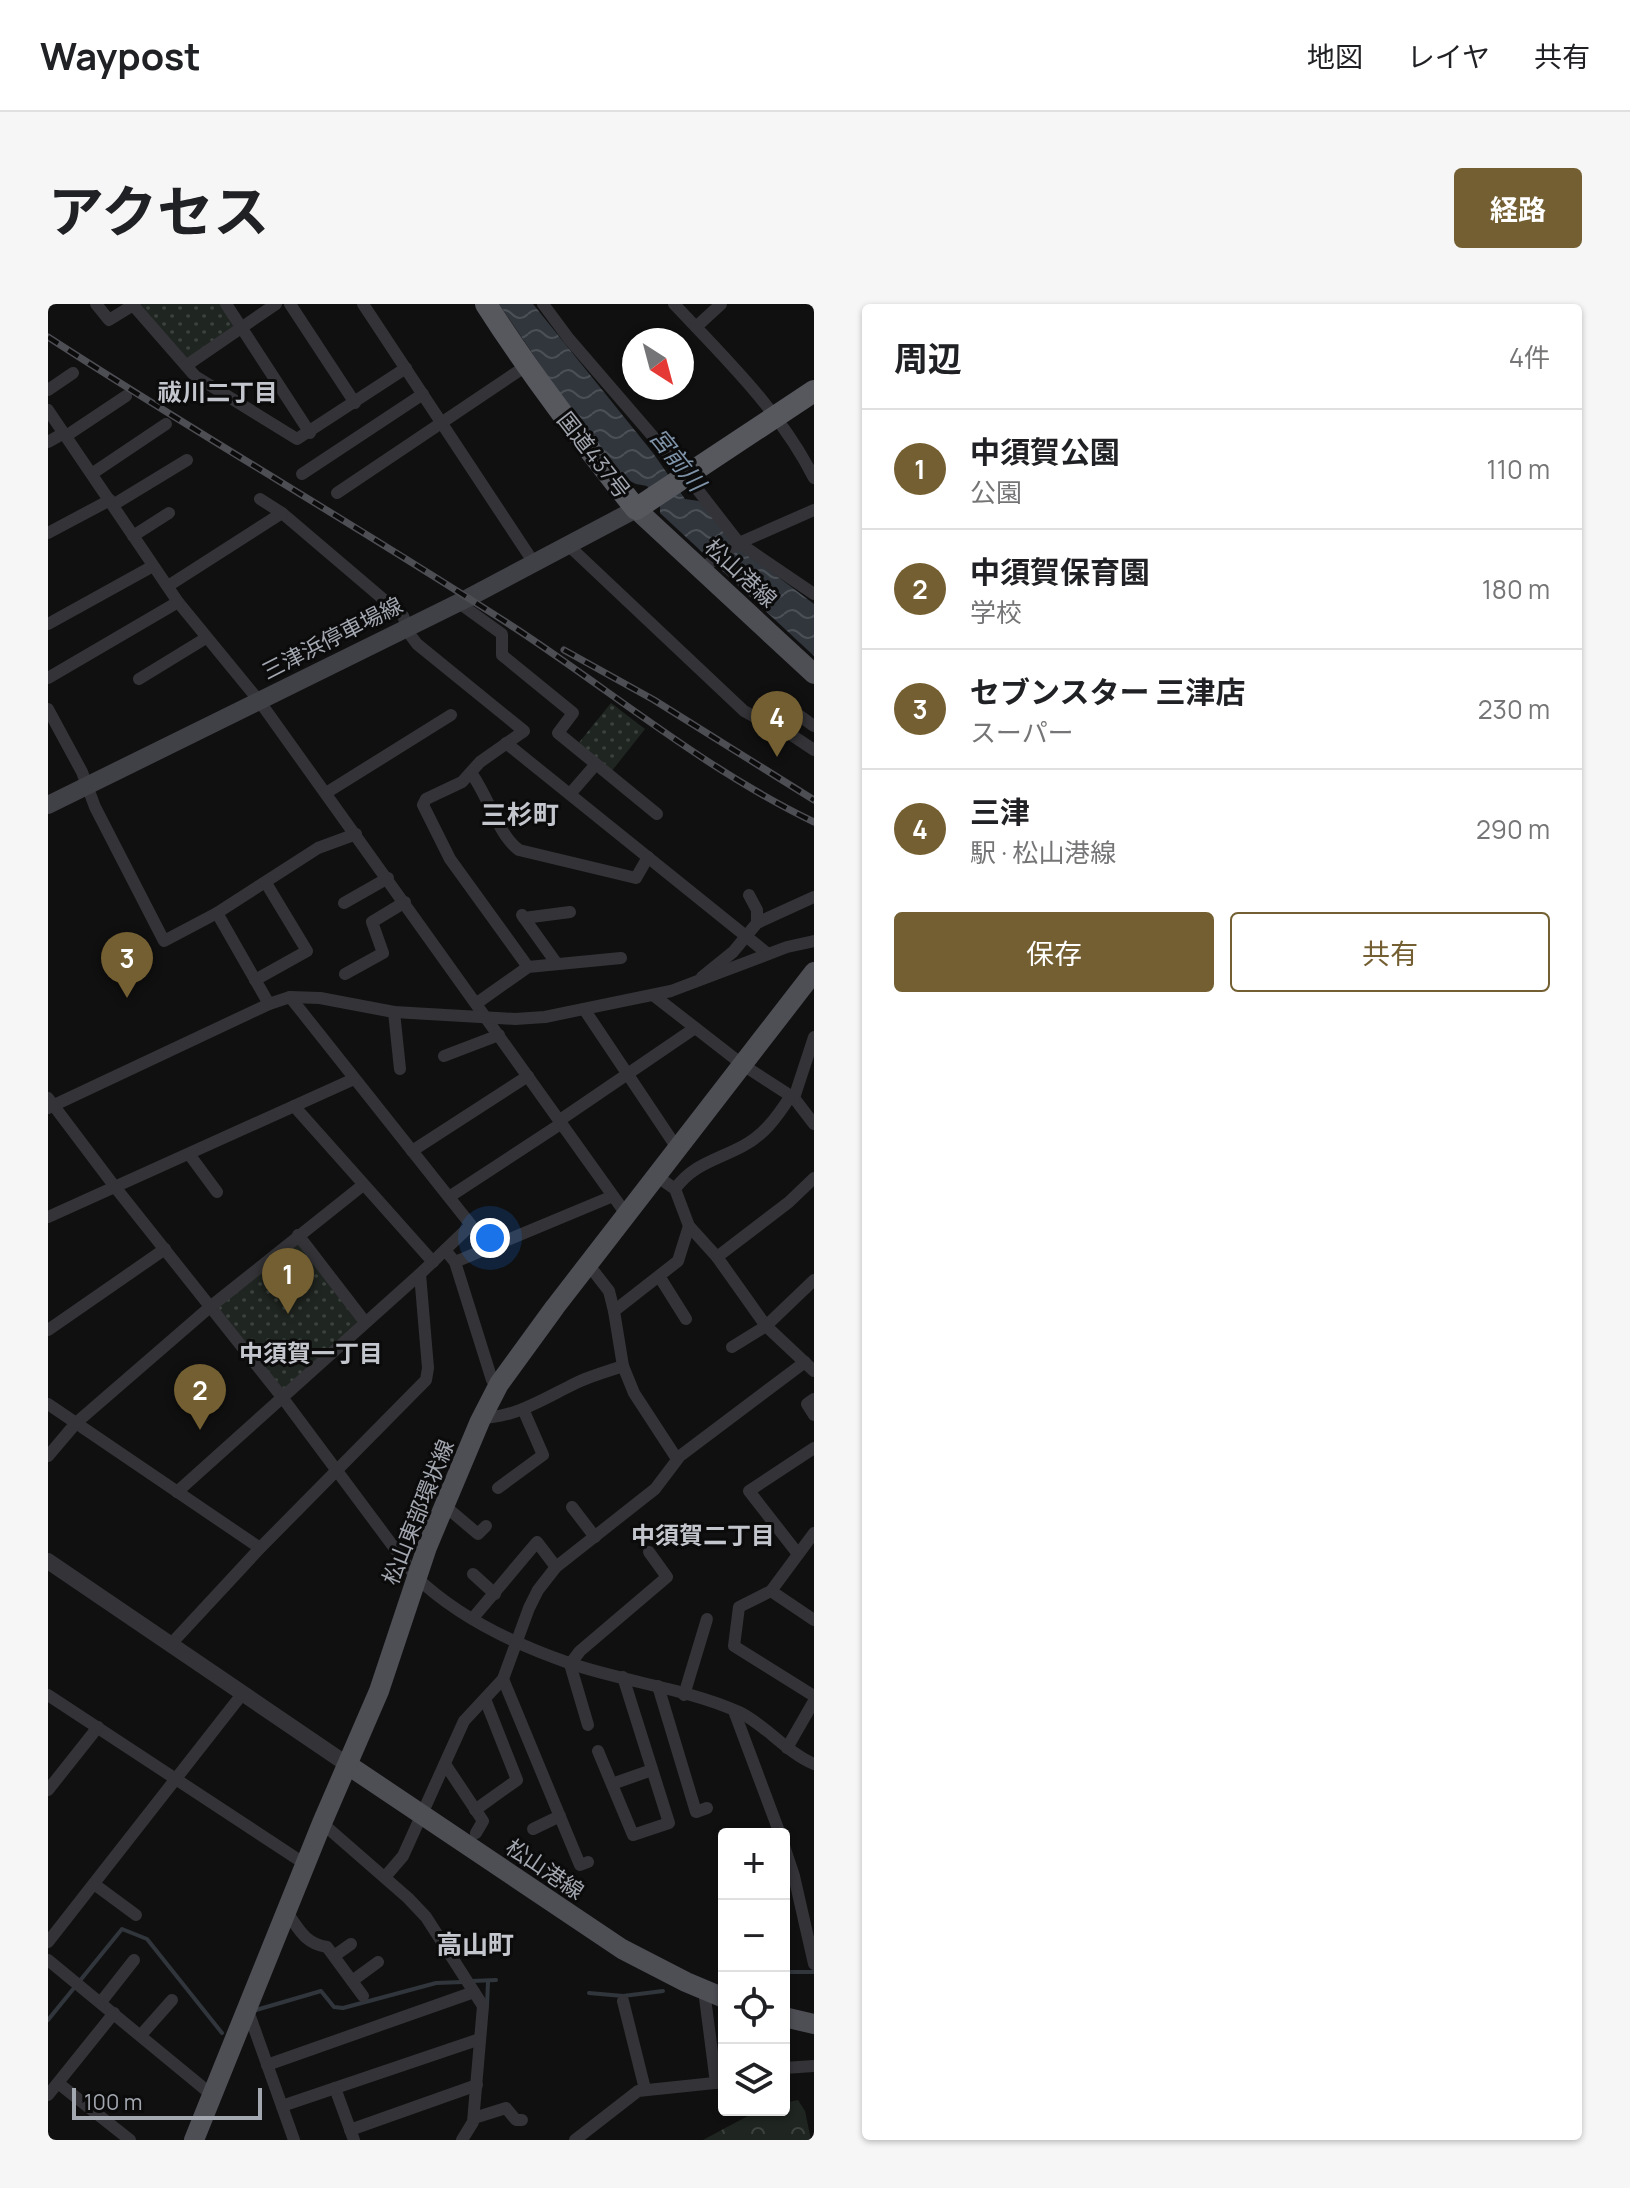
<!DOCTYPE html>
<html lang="ja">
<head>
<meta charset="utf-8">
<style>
	:root { --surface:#fff; --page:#f6f6f6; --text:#202124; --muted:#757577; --line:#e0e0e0; --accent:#735f31 }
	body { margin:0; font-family:Manrope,"Noto Sans JP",sans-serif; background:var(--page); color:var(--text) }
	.controls { position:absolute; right:24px; bottom:24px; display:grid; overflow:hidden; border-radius:8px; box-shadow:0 2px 6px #0004 }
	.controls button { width:72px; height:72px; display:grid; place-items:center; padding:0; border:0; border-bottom:2px solid var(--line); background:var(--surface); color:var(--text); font:40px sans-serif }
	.compass { position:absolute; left:574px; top:24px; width:72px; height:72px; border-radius:50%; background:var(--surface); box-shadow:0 2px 6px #0004; rotate:144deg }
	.scale { position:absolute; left:24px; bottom:20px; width:190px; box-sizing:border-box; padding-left:8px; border:4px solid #a3a7b0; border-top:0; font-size:22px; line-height:28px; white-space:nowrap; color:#a3a7b0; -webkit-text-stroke:6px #0b0b0c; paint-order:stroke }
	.you { position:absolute; left:442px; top:934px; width:28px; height:28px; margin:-20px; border:6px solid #fff; border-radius:50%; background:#1a73e8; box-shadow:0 0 0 12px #1a73e833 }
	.badge { display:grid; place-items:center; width:52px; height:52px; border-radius:50%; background:var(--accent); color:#fff; font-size:26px; font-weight:700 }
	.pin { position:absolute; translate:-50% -66px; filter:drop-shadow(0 2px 4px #0008) }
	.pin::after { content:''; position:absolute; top:42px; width:28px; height:24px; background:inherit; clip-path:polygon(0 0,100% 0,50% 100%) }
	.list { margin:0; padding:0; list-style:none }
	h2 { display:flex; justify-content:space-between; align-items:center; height:104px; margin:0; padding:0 32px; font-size:34px }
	h2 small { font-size:26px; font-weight:400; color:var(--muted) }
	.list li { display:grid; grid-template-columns:52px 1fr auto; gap:24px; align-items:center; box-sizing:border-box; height:120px; padding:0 32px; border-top:2px solid var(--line) }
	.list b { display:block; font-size:30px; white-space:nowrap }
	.list p { margin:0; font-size:26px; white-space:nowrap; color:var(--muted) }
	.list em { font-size:26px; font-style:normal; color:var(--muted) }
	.actions { display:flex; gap:16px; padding:24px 32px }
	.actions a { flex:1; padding:18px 0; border:2px solid var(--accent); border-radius:8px; text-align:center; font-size:28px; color:var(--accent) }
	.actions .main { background:var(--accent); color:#fff }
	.icon { flex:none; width:44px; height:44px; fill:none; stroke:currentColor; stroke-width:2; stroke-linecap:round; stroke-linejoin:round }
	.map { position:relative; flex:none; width:766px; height:1836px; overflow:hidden; border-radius:8px }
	header { display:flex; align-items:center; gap:48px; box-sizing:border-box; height:112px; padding:0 40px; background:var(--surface); border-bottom:2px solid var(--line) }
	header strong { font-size:38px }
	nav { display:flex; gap:44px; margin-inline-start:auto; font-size:28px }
	.intro { display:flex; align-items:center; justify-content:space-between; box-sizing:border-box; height:192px; padding:0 48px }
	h1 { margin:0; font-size:56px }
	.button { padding:20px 36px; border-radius:8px; background:var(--accent); color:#fff; font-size:28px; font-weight:700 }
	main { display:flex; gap:48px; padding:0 48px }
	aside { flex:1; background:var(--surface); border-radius:8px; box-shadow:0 2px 6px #0004 }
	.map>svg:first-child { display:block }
</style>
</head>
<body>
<header>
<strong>Waypost</strong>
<nav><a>地図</a><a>レイヤ</a><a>共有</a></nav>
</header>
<div class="intro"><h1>アクセス</h1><a class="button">経路</a></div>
<main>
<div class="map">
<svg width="766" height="1836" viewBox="0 0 766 1836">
	<defs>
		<pattern id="forest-crowns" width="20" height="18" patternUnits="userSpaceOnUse" patternTransform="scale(2)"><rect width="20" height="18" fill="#1f2520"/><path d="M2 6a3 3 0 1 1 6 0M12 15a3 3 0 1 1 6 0" fill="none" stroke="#3c423e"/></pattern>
		<pattern id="park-dots" width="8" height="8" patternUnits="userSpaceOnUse" patternTransform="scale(2)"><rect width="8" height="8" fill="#1f2520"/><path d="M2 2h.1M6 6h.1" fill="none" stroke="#3c423e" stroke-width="1.8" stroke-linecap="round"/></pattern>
		<pattern id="water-waves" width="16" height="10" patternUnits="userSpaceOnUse" patternTransform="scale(2)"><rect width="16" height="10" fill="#30363c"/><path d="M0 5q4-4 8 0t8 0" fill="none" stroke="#4b5056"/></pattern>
	</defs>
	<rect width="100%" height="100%" fill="#101011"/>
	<polygon fill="url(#forest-crowns)" points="750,1796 757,1807 763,1836 655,1836 711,1806 736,1806 736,1799"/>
	<g fill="url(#park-dots)">
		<polygon points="94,0 174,0 189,23 140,57 91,2"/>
		<polygon points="563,399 597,425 563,468 529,441"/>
		<polygon points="249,937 313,1017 231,1089 167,1003"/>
	</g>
	<polygon fill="url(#water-waves)" points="451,0 485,0 605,149 637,195 651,197 696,247 766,300 766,352 612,209 612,202 599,182 588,180 578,175 514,93"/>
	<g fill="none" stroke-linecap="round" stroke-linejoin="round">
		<g stroke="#30363c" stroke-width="4">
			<polyline points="736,1668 766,1668"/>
			<polyline points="424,1677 448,1676"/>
			<polyline points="541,1689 575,1692 615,1687"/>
			<polyline points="439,1701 440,1678"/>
			<polyline points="208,1706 273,1687 286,1703 295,1704 388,1679 415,1678"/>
			<polyline points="0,1716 74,1625 99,1635 174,1729"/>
		</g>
		<g stroke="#343438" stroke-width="12">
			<polyline points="48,0 61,16 87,0"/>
			<polyline points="178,0 262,129"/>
			<polyline points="242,0 307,99"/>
			<polyline points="315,0 486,259"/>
			<polyline points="495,0 521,35 639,172 691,239 766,290"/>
			<path d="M 626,0 C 677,54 732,107 766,174"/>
			<polyline points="85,1 147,72 249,135 358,64"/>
			<polyline points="648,23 673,0"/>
			<polyline points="139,61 228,0"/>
			<polyline points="0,86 25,69"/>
			<polyline points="0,106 130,298 212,398 578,910"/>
			<polyline points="18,132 78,92"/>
			<polyline points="0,138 16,129"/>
			<polyline points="45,169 118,120"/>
			<polyline points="254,170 375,90"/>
			<polyline points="289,189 478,62"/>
			<polyline points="212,195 234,209 355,312 363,332 369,340 476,427 432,458 414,478 378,495 375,501 402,555 480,663"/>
			<polyline points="65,201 139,156"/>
			<polyline points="0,229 62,196"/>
			<polyline points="85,232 121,209"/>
			<polyline points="520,241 696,407 720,420 739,425 742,430 766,446"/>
			<polyline points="653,265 691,239 766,206"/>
			<polyline points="120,282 234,209"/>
			<polyline points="411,299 454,330 454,351 525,409 510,429 609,510"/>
			<polyline points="0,320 105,262"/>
			<polyline points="0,374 130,298"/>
			<polyline points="91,375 158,334"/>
			<polyline points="0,405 34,468 47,503 116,637 169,609 221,700"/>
			<polyline points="739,425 740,420 752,412 766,422"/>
			<polyline points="458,439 720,650"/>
			<path d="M 423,469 C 440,491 450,531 471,546 L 588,574 L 600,553"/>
			<polyline points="278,489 403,411"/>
			<polyline points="522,490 548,460"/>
			<polyline points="701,591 709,606 709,619"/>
			<polyline points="296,599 340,574"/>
			<polyline points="169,609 270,544 308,530"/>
			<polyline points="474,611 509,660"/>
			<polyline points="476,614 522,608"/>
			<polyline points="297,670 335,649 324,618 357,598"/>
			<polyline points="654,673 685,648 709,619 766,593"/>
			<polyline points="207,676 259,647 218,579"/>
			<polyline points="605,691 695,761 746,794 766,820"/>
			<polyline points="242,693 272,694 346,708 467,715 497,713 623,687 739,643 766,637"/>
			<polyline points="429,699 480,663 573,654"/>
			<polyline points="536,705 629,844"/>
			<polyline points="346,708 352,765"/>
			<polyline points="396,752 451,731"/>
			<path d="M 0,794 L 67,883 L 234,1093 L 368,1273 C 410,1313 466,1340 521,1359 C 576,1378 637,1384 691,1408 C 718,1421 738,1448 766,1460"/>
			<polyline points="746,794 766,733"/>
			<polyline points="246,802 385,958"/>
			<polyline points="0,804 221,700 242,693 423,921 372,970 129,1188"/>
			<polyline points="512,816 647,724"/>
			<polyline points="364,847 480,772"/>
			<polyline points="141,850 169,888"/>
			<polyline points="607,871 627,885 641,922 669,953 718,1022 766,1067"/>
			<path d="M 627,885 C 645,860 669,856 695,842 C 716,831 729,813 742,793"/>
			<polyline points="401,893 514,819"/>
			<polyline points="0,913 306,775"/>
			<polyline points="250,931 317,1018"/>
			<polyline points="397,946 407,958 565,892"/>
			<polyline points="669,953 741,898 766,874"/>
			<polyline points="407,958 444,1076 451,1080"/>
			<polyline points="540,960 561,987 566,1007"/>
			<polyline points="611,972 638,1015"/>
			<polyline points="0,1026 117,945"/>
			<polyline points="684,1043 718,1022 766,976"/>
			<polyline points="766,1095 759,1100 766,1111"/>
			<polyline points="0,1100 212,1244"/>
			<path d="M 434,1114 C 467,1113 494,1096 522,1082 C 538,1073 558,1068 575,1062"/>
			<polyline points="0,1152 28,1119 162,1003 315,881"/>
			<polyline points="629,1155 586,1089 575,1062 566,1007 630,957 641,922"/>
			<polyline points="450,1184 495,1151 475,1105"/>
			<polyline points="397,1202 430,1230 438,1222"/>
			<polyline points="524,1203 547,1233"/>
			<polyline points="766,1229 723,1287 691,1303 686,1342 766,1392"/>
			<polyline points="750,1250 701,1187 766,1144"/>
			<polyline points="425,1270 447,1290"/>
			<polyline points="723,1287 766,1316"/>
			<polyline points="425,1314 489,1238 508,1263"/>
			<polyline points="123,1340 212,1244 378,1076 380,1064 372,970"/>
			<polyline points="455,1375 532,1561 540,1558"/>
			<polyline points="610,1382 648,1508 659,1504"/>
			<polyline points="0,1391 257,1560"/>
			<polyline points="636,1391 659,1315"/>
			<polyline points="686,1407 732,1530"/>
			<polyline points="540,1421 522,1360 532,1347 619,1273 601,1248"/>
			<polyline points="739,1444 766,1397"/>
			<polyline points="550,1447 585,1531 621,1519 575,1373"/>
			<polyline points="397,1460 435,1517 428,1529"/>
			<polyline points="564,1480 604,1466"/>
			<polyline points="0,1486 50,1423"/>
			<polyline points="427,1506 469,1476 437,1395"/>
			<polyline points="274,1519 360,1594 378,1613 435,1702 425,1818 414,1836"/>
			<polyline points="485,1525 512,1512"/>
			<polyline points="736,1542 746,1572 766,1660"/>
			<polyline points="337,1573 355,1552 416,1417 455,1375 481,1304 490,1286 508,1263 607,1185 632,1152 757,1058"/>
			<polyline points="46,1580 88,1611"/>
			<path d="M 238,1607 C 251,1625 256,1639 279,1643 L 315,1692"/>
			<polyline points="0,1638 195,1389"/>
			<polyline points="286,1652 303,1640"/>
			<polyline points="0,1656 164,1791"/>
			<polyline points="304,1677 330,1658"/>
			<polyline points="656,1686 668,1779"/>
			<polyline points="575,1697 597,1785"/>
			<polyline points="53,1698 86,1656"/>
			<polyline points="199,1704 246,1836"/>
			<polyline points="93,1731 124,1696"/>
			<polyline points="219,1761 426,1688"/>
			<polyline points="736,1764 766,1762"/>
			<polyline points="10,1779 82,1836"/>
			<polyline points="287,1784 306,1836"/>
			<polyline points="0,1791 66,1709"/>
			<polyline points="234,1802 432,1735"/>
			<polyline points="426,1814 458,1804 468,1816 474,1816"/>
			<polyline points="302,1826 429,1781"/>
			<polyline points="527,1836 590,1787 676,1778"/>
		</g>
		<polyline stroke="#343438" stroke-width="16" points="0,1257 300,1461"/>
		<polyline stroke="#404146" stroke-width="18" points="0,501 420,294 588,205"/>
		<g stroke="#4e4f55" stroke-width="20">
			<polyline points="588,205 766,370"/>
			<polyline points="300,1461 574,1645 638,1678 676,1694"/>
			<polyline points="736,1713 766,1720"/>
			<polyline points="146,1836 274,1519 331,1387 379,1243 432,1117 451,1080 507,1003 766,668"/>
		</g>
		<path stroke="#56585e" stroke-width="22" d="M 438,0 C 484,72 535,138 588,205 L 766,87"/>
		<defs>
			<g id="rail">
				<path d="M 0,33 C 154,133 313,224 467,324 C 566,389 658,466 766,518"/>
				<polyline points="516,346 606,396 766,496"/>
			</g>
		</defs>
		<use href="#rail" stroke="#4d4e53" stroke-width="7"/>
		<use href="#rail" stroke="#0b0b0c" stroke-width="4" stroke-dasharray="12" stroke-linecap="butt"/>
	</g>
	<g text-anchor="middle" stroke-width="6" stroke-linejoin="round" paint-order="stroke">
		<g font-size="22" fill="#a3a7b0" stroke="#0b0b0c">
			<text transform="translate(546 151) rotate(52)" y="8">国道437号</text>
			<text transform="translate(693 269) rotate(43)" y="8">松山港線</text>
			<text transform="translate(284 334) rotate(-27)" y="8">三津浜停車場線</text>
			<text transform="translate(370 1208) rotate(-68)" y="8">松山東部環状線</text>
			<text transform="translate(497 1565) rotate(34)" y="8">松山港線</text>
		</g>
		<g font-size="24" font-weight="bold" fill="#c4c6cd" stroke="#0b0b0c">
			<text x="170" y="97">祓川二丁目</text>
			<text x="263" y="1058">中須賀一丁目</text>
			<text x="655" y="1240">中須賀二丁目</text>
		</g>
		<g font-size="24" font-style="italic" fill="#7e93a8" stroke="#0b0b0c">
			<text transform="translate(629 156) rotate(51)" y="8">宮前川</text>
		</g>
		<g font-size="26" font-weight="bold" fill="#c4c6cd" stroke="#0b0b0c">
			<text x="472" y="520">三杉町</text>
			<text x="427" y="1650">高山町</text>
		</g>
	</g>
</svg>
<div class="controls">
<button>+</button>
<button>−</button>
<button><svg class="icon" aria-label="locate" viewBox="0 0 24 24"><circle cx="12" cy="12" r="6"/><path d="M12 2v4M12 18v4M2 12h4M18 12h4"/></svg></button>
<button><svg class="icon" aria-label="layers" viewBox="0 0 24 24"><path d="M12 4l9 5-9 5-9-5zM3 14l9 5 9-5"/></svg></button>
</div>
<svg class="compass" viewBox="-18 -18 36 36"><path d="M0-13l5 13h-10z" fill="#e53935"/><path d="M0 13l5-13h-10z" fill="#757577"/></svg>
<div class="scale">100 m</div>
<div class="you"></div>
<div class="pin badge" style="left:240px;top:1010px">1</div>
<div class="pin badge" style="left:152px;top:1126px">2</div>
<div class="pin badge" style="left:79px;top:694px">3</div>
<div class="pin badge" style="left:729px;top:453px">4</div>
</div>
<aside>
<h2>周辺<small>4件</small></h2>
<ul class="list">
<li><span class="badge">1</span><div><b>中須賀公園</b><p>公園</p></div><em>110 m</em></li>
<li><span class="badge">2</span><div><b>中須賀保育園</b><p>学校</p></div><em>180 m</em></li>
<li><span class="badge">3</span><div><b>セブンスター 三津店</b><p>スーパー</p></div><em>230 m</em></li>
<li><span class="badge">4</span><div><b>三津</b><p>駅 · 松山港線</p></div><em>290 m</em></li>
</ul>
<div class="actions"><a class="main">保存</a><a>共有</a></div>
</aside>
</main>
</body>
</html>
